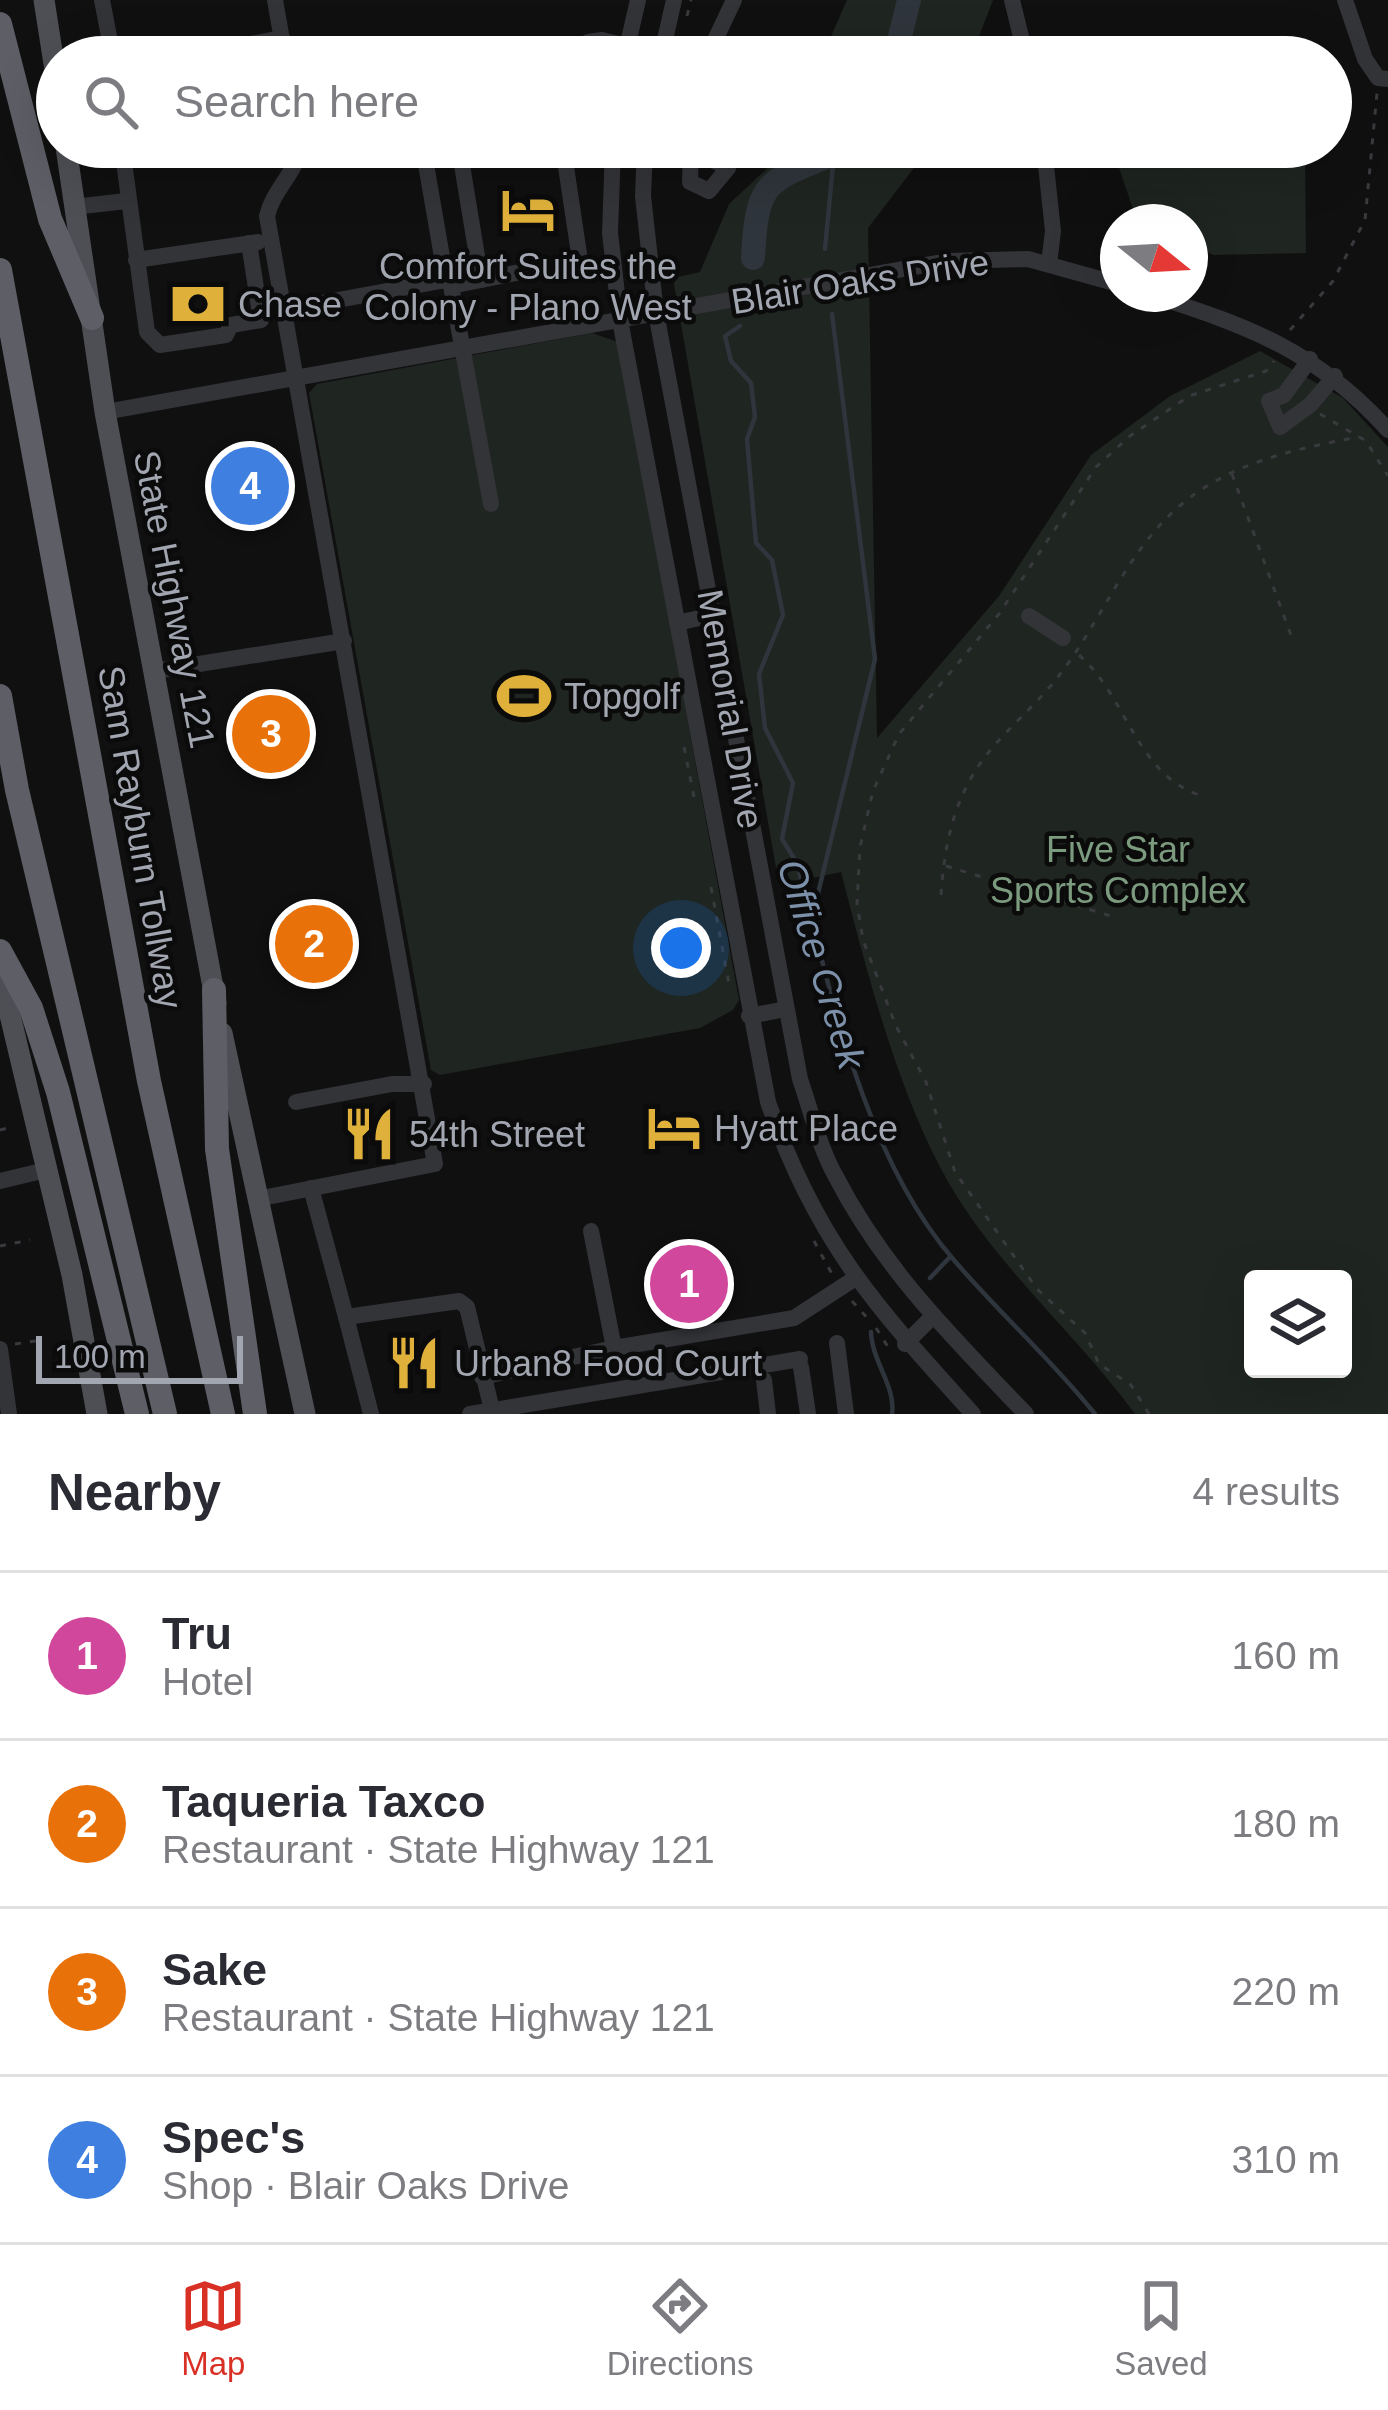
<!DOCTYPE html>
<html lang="en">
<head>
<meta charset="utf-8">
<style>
	:root { --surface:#fff; --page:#f2f2f3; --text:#2b2b33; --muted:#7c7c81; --line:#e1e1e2; --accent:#d93025 }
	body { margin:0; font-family:Arial,sans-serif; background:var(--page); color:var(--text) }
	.controls { position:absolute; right:36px; bottom:36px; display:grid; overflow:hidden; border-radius:12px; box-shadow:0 12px 48px #0002 }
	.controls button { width:108px; height:108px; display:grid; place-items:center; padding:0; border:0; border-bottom:3px solid var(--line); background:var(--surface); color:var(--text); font:60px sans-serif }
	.compass { position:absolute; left:1100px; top:204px; width:108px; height:108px; border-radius:50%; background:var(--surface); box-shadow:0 12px 48px #0002; rotate:108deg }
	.scale { position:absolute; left:36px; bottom:30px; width:207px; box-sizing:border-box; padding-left:12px; border:6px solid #a2a6b0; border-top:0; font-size:33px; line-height:42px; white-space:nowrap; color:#a2a6b0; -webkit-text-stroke:9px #0b0b0c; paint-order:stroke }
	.you { position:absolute; left:681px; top:948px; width:42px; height:42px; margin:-30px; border:9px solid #fff; border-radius:50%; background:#1a73e8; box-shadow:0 0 0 18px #1a73e833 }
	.badge { display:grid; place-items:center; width:78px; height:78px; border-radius:50%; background:var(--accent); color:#fff; font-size:39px; font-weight:700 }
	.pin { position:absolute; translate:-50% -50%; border:6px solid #fff; box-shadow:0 3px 12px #0006 }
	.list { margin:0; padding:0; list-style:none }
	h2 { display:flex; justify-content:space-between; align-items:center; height:156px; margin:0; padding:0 48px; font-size:51px }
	h2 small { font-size:39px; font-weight:400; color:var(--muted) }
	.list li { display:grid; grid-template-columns:78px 1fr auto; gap:36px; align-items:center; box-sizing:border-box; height:168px; padding:0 48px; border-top:3px solid var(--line) }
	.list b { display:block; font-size:45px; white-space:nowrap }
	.list p { margin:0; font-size:39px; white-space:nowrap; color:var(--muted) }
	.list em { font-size:39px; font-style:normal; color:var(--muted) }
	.icon { flex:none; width:66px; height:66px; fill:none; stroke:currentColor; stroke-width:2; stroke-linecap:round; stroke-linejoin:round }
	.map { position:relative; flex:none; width:1388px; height:1414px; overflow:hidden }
	.search { position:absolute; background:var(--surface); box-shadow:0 12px 48px #0002; left:36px; right:36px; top:36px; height:132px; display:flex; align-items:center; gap:30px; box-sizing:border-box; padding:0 42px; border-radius:66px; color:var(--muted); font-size:45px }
	.sheet { height:828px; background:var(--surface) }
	nav { display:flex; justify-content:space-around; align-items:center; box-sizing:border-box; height:168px; border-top:3px solid var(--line); background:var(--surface); font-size:33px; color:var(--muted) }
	nav a { display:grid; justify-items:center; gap:6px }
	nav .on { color:var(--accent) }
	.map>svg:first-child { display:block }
</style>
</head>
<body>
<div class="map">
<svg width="1388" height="1414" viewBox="0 0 1388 1414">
	<rect width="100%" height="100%" fill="#101011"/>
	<g fill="#1f2520" fill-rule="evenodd">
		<polygon points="847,0 993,0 971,57 822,57"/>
		<path d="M 790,147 L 930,147 L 868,228 L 877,738 L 999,596 L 1091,455 L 1170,396 L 1260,351 L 1343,398 L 1388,447 L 1388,1414 L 1135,1414 C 1078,1336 999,1269 950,1185 C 898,1095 867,972 841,872 L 779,885 L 673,278 L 700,272 L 729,204 ZM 1253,1279 L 1343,1279 L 1343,1369 L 1253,1369 Z"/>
		<polygon points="1112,147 1305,147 1306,253 1213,255 1190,242 1190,222 1151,222 1134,212"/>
		<polygon points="592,333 618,342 739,1000 733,1010 700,1028 440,1075 431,1070 309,393 317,384"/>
	</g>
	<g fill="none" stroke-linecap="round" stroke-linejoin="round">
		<g stroke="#2f353c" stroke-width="4.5">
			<polyline points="825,249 834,154"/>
			<path d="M 740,326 L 725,336 L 731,361 L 751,383 L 755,417 L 747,439 L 756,543 L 772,560 L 783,615 L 759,674 L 765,728 L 793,783 L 782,839 L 797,863 C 831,993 864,1156 953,1259 C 999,1313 1051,1359 1095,1414"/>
			<polyline points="813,914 875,659 832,314"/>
			<polyline points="930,1278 950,1257"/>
			<path d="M 871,1332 C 872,1362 896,1386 892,1414"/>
		</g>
		<g stroke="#2f353c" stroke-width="24">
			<polyline points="895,57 909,0"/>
			<path d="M 753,258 C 757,181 765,182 834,154 L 839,147"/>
		</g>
		<g stroke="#393a3e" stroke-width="3" stroke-dasharray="6 9" stroke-linecap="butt">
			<polyline points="687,16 691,0"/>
			<polyline points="1290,330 1333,281 1365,220 1377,93"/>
			<polyline points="1320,414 1366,441 1388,476"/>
			<polyline points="1232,474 1292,638"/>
			<path d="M 1079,655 C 1127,697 1136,773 1199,795"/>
			<polyline points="684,747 695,802"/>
			<polyline points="946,866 1111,916"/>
			<polyline points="711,887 729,984"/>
			<path d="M 941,895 C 944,854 950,816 970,780 C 990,742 1026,716 1053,683 C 1102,624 1126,547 1188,499 C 1238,461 1299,448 1359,437"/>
			<polyline points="0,1130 8,1128"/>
			<polyline points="814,1241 832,1274"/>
			<polyline points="0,1246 30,1240"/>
			<polyline points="852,1301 870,1321"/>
			<polyline points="876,1328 890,1350"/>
			<polyline points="15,1344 42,1340"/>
			<polyline points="1149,1414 1131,1385 1099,1364 1085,1333 1037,1289 955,1172 926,1082 896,1026 863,940 857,904 860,847 873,791 899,734 999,614 1096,467 1130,436 1189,396 1266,371 1274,361"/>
		</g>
		<g stroke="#333438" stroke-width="16">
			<polyline points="102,0 113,57"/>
			<polyline points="275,0 285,57"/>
			<polyline points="1012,0 1026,57"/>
			<polyline points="1345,0 1365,59 1378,78 1388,79"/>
			<polyline points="406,45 408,57"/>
			<polyline points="626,52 638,0"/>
			<polyline points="183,57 282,38"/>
			<polyline points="575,57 588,42 602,40 670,57"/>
			<polyline points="661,57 674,0"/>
			<polyline points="707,57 734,0"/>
			<polyline points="122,147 147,332 160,345 226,335 231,325 261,320 249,243"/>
			<polyline points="423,147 446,280"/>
			<polyline points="459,147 481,280"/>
			<path d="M 613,147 L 610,233 L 620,320 L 768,1102 C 816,1242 877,1308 973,1414"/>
			<path d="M 645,147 L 643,196 L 656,313 L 800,1079 C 811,1111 819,1146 835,1175 C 883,1269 954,1339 1026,1414"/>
			<polyline points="1044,147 1053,231 1049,264"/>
			<polyline points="691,149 728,168 709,191 690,182 691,147"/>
			<polyline points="74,207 126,201"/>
			<polyline points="136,260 258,242"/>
			<path d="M 1148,294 C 1248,326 1316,350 1388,430"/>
			<polyline points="284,310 446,280 451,286"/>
			<polyline points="1310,359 1284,395 1269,401 1280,427 1310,405 1335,376"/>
			<polyline points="105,412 948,261 1028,259 1118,284"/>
			<polyline points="491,504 451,286 580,260 563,147"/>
			<polyline points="1029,616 1063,638"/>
			<polyline points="677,623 713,615"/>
			<polyline points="155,671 344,641"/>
			<polyline points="749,1016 786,1009"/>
			<polyline points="296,1102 392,1084 424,1084"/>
			<polyline points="0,1181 46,1170"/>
			<polyline points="311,1188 346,1317"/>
			<path d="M 257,1199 L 435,1164 L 267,216 C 273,190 295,174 301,147"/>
			<polyline points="591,1231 614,1348 794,1318 854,1279"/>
			<polyline points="837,1343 846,1414"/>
			<polyline points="905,1344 931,1318"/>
			<polyline points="0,1349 9,1414"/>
			<polyline points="801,1367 808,1414"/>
			<polyline points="482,1377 614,1348"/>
			<polyline points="764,1380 768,1414"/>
			<polyline points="371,1414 346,1317 459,1301 467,1307 492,1410"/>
			<polyline points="470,1414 800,1359"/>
		</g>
		<g stroke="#4d4f54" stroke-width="21">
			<polyline points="44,0 57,83"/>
			<polyline points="66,147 105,412 216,1003"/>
			<polyline points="0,973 72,1275 97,1414"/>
			<polyline points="222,1033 305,1414"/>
		</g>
		<g stroke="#5e5f66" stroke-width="24">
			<polyline points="0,24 50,219 92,318"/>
			<polyline points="0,270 149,1081 223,1414"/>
			<polyline points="0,696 17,790 165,1414"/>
			<polyline points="0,951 31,1008 58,1092 137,1414"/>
			<polyline points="214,990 217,1149 255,1414"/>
		</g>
	</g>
	<defs>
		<symbol id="hotel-bare" viewBox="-9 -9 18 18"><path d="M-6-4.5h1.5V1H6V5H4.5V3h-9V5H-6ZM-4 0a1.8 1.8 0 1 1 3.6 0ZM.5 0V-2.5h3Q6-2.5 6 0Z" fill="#dfb03a" stroke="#0b0b0c" stroke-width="2.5" paint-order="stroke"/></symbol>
		<symbol id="bank-bare" viewBox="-9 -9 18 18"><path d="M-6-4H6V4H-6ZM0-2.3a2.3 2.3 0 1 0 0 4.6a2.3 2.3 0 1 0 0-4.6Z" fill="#dfb03a" stroke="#0b0b0c" stroke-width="2.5" paint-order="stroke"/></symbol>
		<symbol id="stadium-bare" viewBox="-9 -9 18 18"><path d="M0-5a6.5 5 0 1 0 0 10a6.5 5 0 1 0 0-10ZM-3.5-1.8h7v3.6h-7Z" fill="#dfb03a" stroke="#0b0b0c" stroke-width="2.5" paint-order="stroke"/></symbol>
		<symbol id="restaurant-bare" viewBox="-9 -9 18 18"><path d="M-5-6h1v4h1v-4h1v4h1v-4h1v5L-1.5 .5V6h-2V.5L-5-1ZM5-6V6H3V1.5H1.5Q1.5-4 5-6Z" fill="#dfb03a" stroke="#0b0b0c" stroke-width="2.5" paint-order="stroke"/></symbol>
	</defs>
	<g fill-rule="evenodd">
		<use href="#hotel-bare" x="490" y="172" width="76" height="76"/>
		<use href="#bank-bare" x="160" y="266" width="76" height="76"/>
		<use href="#stadium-bare" x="486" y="658" width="76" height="76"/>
		<use href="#hotel-bare" x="636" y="1090" width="76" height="76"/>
		<use href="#restaurant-bare" x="331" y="1096" width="76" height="76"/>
		<use href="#restaurant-bare" x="376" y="1325" width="76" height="76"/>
	</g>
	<g text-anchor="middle" stroke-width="9" stroke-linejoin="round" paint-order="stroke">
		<g font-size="36" fill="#a2a6b0" stroke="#0b0b0c" text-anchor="start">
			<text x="528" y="279" text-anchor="middle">Comfort Suites the<tspan x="528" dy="41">Colony - Plano West</tspan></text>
			<text x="238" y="317">Chase</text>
			<text x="564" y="709">Topgolf</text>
			<text x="714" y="1141">Hyatt Place</text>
			<text x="409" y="1147">54th Street</text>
			<text x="454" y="1376">Urban8 Food Court</text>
		</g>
		<g font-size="36" fill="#a2a6b0" stroke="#0b0b0c">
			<text transform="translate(860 281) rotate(-9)" y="13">Blair Oaks Drive</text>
			<text transform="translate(175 599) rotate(79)" y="13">State Highway 121</text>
			<text transform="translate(731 709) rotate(80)" y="13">Memorial Drive</text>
			<text transform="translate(141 837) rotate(80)" y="13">Sam Rayburn Tollway</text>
		</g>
		<g font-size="36" fill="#7b9a7e" stroke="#0b0b0c">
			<text x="1118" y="862">Five Star<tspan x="1118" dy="41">Sports Complex</tspan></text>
		</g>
		<g font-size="39" font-style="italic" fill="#7c91a9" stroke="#0b0b0c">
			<text transform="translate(822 964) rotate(73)" y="14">Office Creek</text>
		</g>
	</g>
</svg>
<div class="controls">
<button><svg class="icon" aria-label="layers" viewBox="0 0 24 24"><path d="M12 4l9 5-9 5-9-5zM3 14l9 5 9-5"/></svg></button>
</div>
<svg class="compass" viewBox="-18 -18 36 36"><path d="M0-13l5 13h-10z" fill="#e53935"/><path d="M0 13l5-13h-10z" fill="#7c7c81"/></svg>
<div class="scale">100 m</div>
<div class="you"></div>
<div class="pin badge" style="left:689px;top:1284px;background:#d1479c">1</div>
<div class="pin badge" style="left:314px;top:944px;background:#e8710a">2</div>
<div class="pin badge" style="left:271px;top:734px;background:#e8710a">3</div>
<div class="pin badge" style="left:250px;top:486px;background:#3f7fe0">4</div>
<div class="search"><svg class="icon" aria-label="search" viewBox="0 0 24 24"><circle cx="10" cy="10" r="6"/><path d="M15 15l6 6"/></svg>Search here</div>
</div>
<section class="sheet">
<h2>Nearby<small>4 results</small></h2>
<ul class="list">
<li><span class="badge" style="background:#d1479c">1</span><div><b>Tru</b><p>Hotel</p></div><em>160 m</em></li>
<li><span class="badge" style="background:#e8710a">2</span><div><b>Taqueria Taxco</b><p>Restaurant · State Highway 121</p></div><em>180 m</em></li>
<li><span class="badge" style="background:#e8710a">3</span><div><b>Sake</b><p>Restaurant · State Highway 121</p></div><em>220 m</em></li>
<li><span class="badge" style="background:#3f7fe0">4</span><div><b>Spec's</b><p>Shop · Blair Oaks Drive</p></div><em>310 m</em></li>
</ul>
</section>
<nav>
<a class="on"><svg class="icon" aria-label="map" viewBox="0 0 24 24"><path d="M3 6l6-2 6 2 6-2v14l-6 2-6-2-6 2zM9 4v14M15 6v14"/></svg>Map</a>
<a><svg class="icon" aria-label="directions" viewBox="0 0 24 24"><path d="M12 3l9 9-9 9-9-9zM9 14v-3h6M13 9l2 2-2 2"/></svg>Directions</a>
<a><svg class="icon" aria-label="saved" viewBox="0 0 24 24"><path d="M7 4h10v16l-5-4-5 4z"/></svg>Saved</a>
</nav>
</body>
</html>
